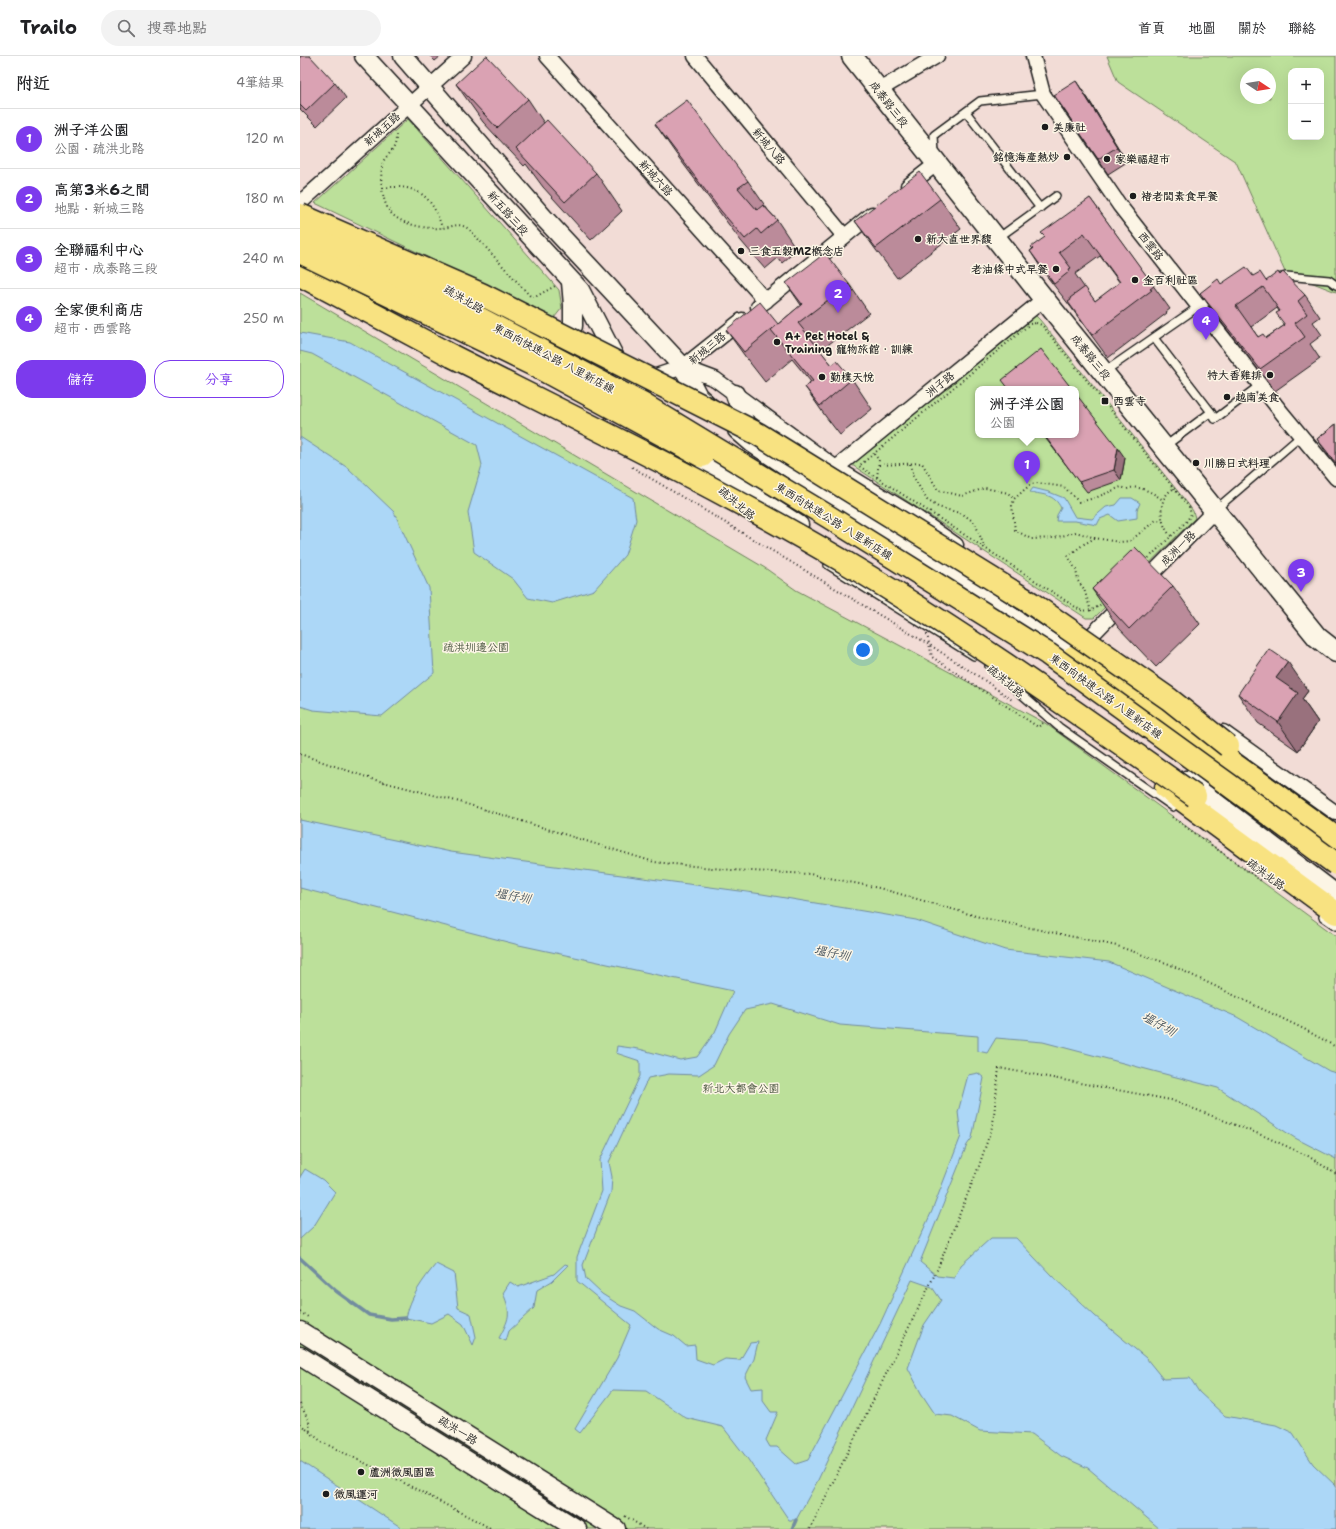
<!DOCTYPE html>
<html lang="zh-TW">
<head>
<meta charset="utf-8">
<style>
	:root { --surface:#fff; --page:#f2f2f2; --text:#202124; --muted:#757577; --line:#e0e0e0; --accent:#7c3aed }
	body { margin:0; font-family:"Shantell Sans","LXGW WenKai TC",sans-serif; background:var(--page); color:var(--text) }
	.controls { position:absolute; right:12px; top:12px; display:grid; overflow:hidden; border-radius:8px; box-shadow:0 4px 16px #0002 }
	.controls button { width:36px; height:36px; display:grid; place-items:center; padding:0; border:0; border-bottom:1px solid var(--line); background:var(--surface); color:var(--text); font:20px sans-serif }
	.compass { position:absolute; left:940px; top:12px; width:36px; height:36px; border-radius:50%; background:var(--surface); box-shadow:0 4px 16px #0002; rotate:102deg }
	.you { position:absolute; left:563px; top:594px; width:14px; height:14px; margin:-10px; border:3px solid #fff; border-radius:50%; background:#1a73e8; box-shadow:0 0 0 6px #1a73e833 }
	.badge { display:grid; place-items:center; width:26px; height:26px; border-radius:50%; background:var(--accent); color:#fff; font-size:13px; font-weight:700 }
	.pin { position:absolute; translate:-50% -33px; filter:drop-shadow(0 1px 2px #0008) }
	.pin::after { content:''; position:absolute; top:21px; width:14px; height:12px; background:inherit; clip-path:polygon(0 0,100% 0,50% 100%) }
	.popup { position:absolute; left:675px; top:330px; width:104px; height:52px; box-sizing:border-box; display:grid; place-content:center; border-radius:8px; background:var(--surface); filter:drop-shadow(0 1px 3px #0005); font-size:13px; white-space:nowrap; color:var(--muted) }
	.popup b { font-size:15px; color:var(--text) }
	.popup::after { content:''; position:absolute; left:50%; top:100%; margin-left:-8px; border:8px solid transparent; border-top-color:var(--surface) }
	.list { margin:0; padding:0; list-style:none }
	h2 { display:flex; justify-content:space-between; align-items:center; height:52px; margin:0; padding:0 16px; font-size:17px }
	h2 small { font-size:13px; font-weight:400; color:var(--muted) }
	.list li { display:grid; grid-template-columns:26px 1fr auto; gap:12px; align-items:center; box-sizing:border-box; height:60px; padding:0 16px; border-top:1px solid var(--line) }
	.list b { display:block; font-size:15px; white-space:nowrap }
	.list p { margin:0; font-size:13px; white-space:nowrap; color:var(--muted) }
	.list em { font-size:13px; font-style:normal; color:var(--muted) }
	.actions { display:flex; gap:8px; padding:12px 16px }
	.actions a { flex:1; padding:9px 0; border:1px solid var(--accent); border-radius:16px; text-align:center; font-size:14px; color:var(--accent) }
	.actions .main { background:var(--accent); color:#fff }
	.icon { flex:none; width:22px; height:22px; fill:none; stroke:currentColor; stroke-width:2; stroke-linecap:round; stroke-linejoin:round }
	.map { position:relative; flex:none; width:1036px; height:1473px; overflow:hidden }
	header { display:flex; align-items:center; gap:24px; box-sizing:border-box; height:56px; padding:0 20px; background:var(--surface); border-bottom:1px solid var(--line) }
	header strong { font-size:19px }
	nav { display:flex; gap:22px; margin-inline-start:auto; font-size:14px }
	.search { width:280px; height:36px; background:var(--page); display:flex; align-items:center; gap:10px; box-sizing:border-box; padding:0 14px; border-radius:22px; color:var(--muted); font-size:15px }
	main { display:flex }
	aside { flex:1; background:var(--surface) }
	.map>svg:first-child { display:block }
</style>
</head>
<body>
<header>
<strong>Trailo</strong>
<div class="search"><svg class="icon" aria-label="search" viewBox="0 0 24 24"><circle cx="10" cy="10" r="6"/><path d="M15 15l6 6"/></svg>搜尋地點</div>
<nav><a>首頁</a><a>地圖</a><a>關於</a><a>聯絡</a></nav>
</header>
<main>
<aside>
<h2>附近<small>4筆結果</small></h2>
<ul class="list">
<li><span class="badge">1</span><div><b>洲子洋公園</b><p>公園 · 疏洪北路</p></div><em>120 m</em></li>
<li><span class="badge">2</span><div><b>高第3米6之間</b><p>地點 · 新城三路</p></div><em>180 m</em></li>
<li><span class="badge">3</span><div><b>全聯福利中心</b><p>超市 · 成泰路三段</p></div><em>240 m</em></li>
<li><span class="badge">4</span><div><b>全家便利商店</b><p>超市 · 西雲路</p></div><em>250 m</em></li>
</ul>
<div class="actions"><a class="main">儲存</a><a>分享</a></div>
</aside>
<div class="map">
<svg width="1036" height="1473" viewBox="0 0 1036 1473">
	<rect width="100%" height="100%" fill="#f2dcd6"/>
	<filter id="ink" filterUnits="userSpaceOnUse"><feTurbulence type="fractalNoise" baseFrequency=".025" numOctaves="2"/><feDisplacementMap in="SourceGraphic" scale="8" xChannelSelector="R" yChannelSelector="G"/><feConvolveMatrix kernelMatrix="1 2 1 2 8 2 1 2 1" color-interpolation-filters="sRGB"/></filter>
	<g filter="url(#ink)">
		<g fill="#bce09a" stroke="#6c7e5b" fill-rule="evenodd">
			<path d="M 807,0 L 1036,0 L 1036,236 L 985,216 L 936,106 L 818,26 ZM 991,15 L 1021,15 L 1021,81 L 991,81 ZM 946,18 L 970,18 L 970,42 L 946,42 Z"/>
			<polygon points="108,63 259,234 262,252 254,262 15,147"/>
			<polygon points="0,237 465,512 496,534 745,667 1036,880 1036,1473 0,1473"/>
			<path d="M 735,259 L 740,264 L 888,448 L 893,455 L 895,462 L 794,562 L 786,562 L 552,409 ZM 678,333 L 776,333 L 776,379 L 678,379 Z"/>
		</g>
		<g fill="#acd7f7" stroke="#728c9f">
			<polygon points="0,277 50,286 333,442 336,464 325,499 294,534 252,547 228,542 213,523 174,496 168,456 182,409 177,389 12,298 0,295"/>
			<polygon points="0,381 48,412 94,456 129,532 134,617 82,660 13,654 0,650"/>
			<path d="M 733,432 L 749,436 L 764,442 L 775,461 L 792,463 L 806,451 L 816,449 L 822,442 L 832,442 L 840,447 L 837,454 L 837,462 L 818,465 L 810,459 L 800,463 L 797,469 L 775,465 L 756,465 L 757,459 L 761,452 C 754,438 744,439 730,436 Z"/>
			<polygon points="0,764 151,796 462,838 616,864 705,894 809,906 937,961 1029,1015 1036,1017 1036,1103 995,1082 918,1032 743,986 696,982 687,997 678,995 678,980 540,969 473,948 445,954 429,978 414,1009 399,1019 369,1018 348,1022 309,1106 312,1121 311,1136 283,1209 286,1223 302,1238 321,1250 335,1255 358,1273 374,1280 386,1290 395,1289 396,1303 413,1309 425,1303 440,1304 450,1287 458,1286 454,1303 445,1321 451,1333 463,1332 463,1345 471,1356 478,1356 466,1384 470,1391 477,1391 496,1408 508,1404 580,1268 632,1155 661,1080 658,1056 668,1019 678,1017 684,1022 672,1082 667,1089 620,1206 637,1220 654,1222 661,1209 691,1182 716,1182 751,1219 795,1260 846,1302 863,1323 890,1322 899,1336 925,1360 976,1369 993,1377 1013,1408 1036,1430 1036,1473 860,1473 788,1412 761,1400 732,1378 680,1375 652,1360 635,1358 621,1337 608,1312 624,1269 641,1244 632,1231 612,1224 518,1424 496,1464 489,1464 447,1402 423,1371 386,1362 346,1335 313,1334 280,1377 275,1373 317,1302 331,1269 277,1225 277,1201 302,1135 300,1104 340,1020 340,1005 316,997 317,990 339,993 380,1004 397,1001 415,976 433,935 219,889 0,832"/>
			<polygon points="5,1113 23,1124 35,1136 14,1170 0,1183 0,1121"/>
			<path d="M 136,1208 L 154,1217 L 158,1252 L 171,1258 L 176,1281 L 173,1289 L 163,1268 L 149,1258 L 131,1267 L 106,1262 C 110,1241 123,1224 136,1208 Z"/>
			<path d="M 265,1208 L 268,1209 L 252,1225 L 237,1234 L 234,1252 L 209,1275 L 206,1285 L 199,1282 C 209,1263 212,1258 203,1237 L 210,1226 L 218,1231 L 254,1218 Z"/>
			<polygon points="0,1405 102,1472 104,1473 0,1473"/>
		</g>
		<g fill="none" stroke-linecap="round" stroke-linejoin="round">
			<g stroke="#728c9f" stroke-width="3.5">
				<polyline points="0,1202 36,1235 69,1259 91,1263 106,1262"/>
				<polyline points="492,1473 496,1464"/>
			</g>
			<defs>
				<g id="service">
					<polyline points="666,56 740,152"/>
					<polyline points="635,98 634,79 680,45 743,38"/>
					<polyline points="698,182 756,140"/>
					<polyline points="978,222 986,220 1029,224 1036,229"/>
					<polyline points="854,282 911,356"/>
					<polyline points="804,316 898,251 915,242"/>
					<polyline points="864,391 911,356 915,363 960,329"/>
					<polyline points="915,454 1001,380"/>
					<polyline points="528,509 674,600"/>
					<polyline points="689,610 759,671 873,751"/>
					<polyline points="1023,861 1036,870"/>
				</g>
				<g id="minor">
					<polyline points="247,0 466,245"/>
					<polyline points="395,0 544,180"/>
					<polyline points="733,0 743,38 820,150 982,357 1036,422"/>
					<polyline points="579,34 637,0"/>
					<polyline points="608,130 636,108"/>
					<polyline points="0,147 164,0"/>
					<polyline points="458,251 572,158"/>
					<polyline points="383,311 442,264"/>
					<polyline points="344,324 383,311 415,323 536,412 610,457 656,489"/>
					<polyline points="536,412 744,243"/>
					<polyline points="843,527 915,454"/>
					<polyline points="790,581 823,547"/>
					<polyline points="923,676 1036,757"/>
				</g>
				<g id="tertiary">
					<polyline points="64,0 280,234 329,329 343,348"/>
					<polyline points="103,0 243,161 383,311 398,340 411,352"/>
					<polyline points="243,291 264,284 273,270 273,249 271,226"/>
					<polyline points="435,338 450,381"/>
					<polyline points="437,374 452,387 784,609"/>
					<polyline points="386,397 499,469"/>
					<polyline points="886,724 1036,838"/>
					<polyline points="0,1275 316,1473"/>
					<polyline points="0,1300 277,1473"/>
				</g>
				<polyline id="secondary" points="552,0 744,243 1017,581 1036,596"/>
				<g id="trunk">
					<polyline points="0,219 152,300"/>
					<polyline points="773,601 921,699 1036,782"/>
					<polyline points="866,732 1036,857"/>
				</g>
			</defs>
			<use href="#service" stroke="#1c1c1c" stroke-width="10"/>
			<use href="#minor" stroke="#1c1c1c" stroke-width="17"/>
			<use href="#tertiary" stroke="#1c1c1c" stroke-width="21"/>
			<use href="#secondary" stroke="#1c1c1c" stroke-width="23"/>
			<use href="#trunk" stroke="#1c1c1c" stroke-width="25"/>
			<g stroke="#1c1c1c" stroke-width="2" stroke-dasharray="1 3" stroke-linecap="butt">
				<path d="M 96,79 C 96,82 96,87 94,91 C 91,99 83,100 82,111 C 80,124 82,145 90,156 C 101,169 126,173 142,172 C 155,171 158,165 170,174 L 231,241 L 237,240 L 255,230"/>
				<path d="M 83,132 C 116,127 133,140 142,172"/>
				<path d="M 736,267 L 742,269 L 889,451 L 891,458 L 887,465 L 804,545 C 796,553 791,556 780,554 L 559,410 L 730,268 Z"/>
				<polyline points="574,398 579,404 577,422"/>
				<polyline points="579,409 622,407 638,434 662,440 685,432 708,437 714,443"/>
				<polyline points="332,411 633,591 684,624 712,644"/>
				<path d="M 871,480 C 859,468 857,442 873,433"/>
				<path d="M 795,482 L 776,476 L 754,482 L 731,483 L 715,474 L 712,450 L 714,443 L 731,428 L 738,427 L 764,431 L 779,446 L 795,442 L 821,431 L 827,433 C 839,428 853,437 863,444"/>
				<polyline points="791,555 784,533 778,525 776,514 768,500 784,488 795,482 819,486 830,485 856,464 863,465"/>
				<polyline points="0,698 72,723 160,746 354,806 432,814 510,818 579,832 683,862 817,890 869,908 1004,973 1036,991"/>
				<polyline points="872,761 963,826"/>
				<polyline points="0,1256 8,1261"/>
				<polyline points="0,1348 9,1365 10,1376"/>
				<polyline points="0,1368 22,1386 91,1420 192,1473"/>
				<polyline points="325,1460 346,1473"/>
				<polyline points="510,1473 637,1214 679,1110 693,1068 699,1012 871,1044 964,1080 1008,1100 1036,1118"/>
			</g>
			<use href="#service" stroke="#fcf5e5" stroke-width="7"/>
			<use href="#minor" stroke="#fcf5e5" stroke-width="14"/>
			<use href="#tertiary" stroke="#fcf5e5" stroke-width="18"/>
			<use href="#secondary" stroke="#fcf5e5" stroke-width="20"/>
			<use href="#trunk" stroke="#f8e281" stroke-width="22"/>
			<defs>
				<g id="trunk-bridge">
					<polyline points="0,159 181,238 458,378 731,547 869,643 928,690"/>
					<polyline points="0,175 173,259 342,348 529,461 748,598 929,729 1036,808"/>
					<polyline points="0,196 234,309 402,400"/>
					<path d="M 152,300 C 285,367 419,432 548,508 C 668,579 781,660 895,740"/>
				</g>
			</defs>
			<use href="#trunk-bridge" stroke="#1c1c1c" stroke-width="25" stroke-linecap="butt"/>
			<g stroke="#1c1c1c" stroke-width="2" stroke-dasharray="1 3" stroke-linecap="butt">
				<polyline points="610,408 613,420 627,444 638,451 663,458 675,467 684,490 681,497"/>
				<polyline points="627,578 632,601 738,671 743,667"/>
			</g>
			<use href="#trunk-bridge" stroke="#f8e281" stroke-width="22"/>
		</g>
		<g fill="#bb8b9a" stroke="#1c1c1c" fill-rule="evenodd">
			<polygon points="0,0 35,27 46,42 17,70 0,53"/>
			<polygon points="130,0 141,0 135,5"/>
			<polygon points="156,28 228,43 244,67 296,117 322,155 291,184 243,131 226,108 224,110 183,66"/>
			<polygon points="754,39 787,41 827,106 808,118"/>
			<polygon points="355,68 448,125 468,154 477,164 497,194 482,207 478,202 465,213 441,185 376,98"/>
			<path d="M 790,142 L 870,253 L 866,256 L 867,257 L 808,302 L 770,250 L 745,218 L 730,195 ZM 800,200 L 820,227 L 795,245 L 784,231 L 775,218 Z"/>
			<polygon points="640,143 661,173 597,222 576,194 555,165"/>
			<path d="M 980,219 L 1005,239 L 1020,261 L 1013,266 L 1022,279 L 1010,288 L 1020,303 L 975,335 L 915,258 L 900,237 L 921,228 L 953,220 L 966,225 ZM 977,252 L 979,255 L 985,269 L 966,282 L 958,281 L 951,271 Z"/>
			<polygon points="486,227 549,228 569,257 520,295 532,309 552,323 572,353 540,379 526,361 505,331 511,326 492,303 465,326 447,303 426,274 478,268 501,249"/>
			<polygon points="1036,368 1036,409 1028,399 1017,383"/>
			<polygon points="743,379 776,379 825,402 821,424 787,436"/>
			<polygon points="873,530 900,568 856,611 818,571 792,533"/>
			<polygon points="1008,635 1002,643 1018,666 998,695 958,667 938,638"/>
		</g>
		<g fill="#99717d" stroke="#1c1c1c">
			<polygon points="776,25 787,41 827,106 817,91"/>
			<polygon points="818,392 825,402 821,424 814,414"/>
			<polygon points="988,606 1008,635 1002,643 1018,666 998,695 978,666 976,622"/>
		</g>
		<g fill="#daa2b3" stroke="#1c1c1c" fill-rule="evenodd">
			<polygon points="0,0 10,0 35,27 6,55 0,49"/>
			<polygon points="186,0 187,0 228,43 197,72 156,28"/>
			<polygon points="776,25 817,91 798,103 754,39"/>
			<polygon points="387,44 448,125 438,132 457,154 463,149 477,164 461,178 457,173 445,183 421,155 355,68"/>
			<polygon points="247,64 296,117 265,146 216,93"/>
			<polygon points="620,116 640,143 576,192 555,165"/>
			<polygon points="790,142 854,230 850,233 852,234 792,279 768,246 771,244 770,242 785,231 795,245 820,226 784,177 759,196 771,212 769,213 770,215 754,228 730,195 733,193 731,191 745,181 741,177"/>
			<polygon points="525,197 549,228 498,267 532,309 537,305 552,323 520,350 505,331 513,325 471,274 502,248 486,227"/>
			<path d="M 946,211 L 953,220 L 960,216 L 966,225 L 978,216 L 980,219 L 983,216 L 1005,239 L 998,245 L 1007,258 L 995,267 L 1005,281 L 960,313 L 900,237 L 918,223 L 921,228 ZM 963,231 L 980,255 L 976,257 L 985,269 L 966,282 L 963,278 L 958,281 L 936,250 Z"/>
			<polygon points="460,246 478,268 444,296 426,274"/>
			<polygon points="741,293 772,333 709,333 702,324"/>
			<polygon points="776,338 818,392 814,414 779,426 744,379 776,379"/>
			<polygon points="1036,368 1036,407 1017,383"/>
			<polygon points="835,491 873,530 829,573 792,533"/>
			<polygon points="969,593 988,606 976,622 998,637 978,666 938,638"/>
		</g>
	</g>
	<g fill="#1c1c1c" stroke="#fcf5e5" stroke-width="1.5">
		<circle cx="745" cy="71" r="4"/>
		<circle cx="767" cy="101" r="4"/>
		<circle cx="807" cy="103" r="4"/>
		<circle cx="833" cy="140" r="4"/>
		<circle cx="618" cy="183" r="4"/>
		<circle cx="441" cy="195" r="4"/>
		<circle cx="756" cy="213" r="4"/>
		<circle cx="835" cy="224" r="4"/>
		<circle cx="477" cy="286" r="4"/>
		<circle cx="970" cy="319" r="4"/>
		<circle cx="522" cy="321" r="4"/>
		<circle cx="927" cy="341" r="4"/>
		<rect x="801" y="341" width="8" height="8" rx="2"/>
		<circle cx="896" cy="407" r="4"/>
		<circle cx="61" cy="1416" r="4"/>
		<circle cx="26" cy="1438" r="4"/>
	</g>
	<g text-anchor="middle" stroke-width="3" stroke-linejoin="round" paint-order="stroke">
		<g font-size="11" fill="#1c1c1c" stroke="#fcf5e5">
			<text transform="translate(589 48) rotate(52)" y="4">成泰路三段</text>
			<text transform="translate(82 73) rotate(-42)" y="4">新城五路</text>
			<text transform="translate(469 90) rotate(50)" y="4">新城八路</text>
			<text transform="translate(356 122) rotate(48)" y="4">新城六路</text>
			<text transform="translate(208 157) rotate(48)" y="4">新五路三段</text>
			<text transform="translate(851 190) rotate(52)" y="4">西雲路</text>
			<text transform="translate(164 243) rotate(31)" y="4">疏洪北路</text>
			<text transform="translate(407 292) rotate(-39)" y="4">新城三路</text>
			<text transform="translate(791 301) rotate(51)" y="4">成泰路三段</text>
			<text transform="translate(254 302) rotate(28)" y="4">東西向快速公路 八里新店線</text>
			<text transform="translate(640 328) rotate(-39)" y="4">洲子路</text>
			<text transform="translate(437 447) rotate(41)" y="4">疏洪北路</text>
			<text transform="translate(534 465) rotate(32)" y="4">東西向快速公路 八里新店線</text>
			<text transform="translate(878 492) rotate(-45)" y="4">成洲一路</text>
			<text transform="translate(706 625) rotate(40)" y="4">疏洪北路</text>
			<text transform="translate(806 640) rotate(36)" y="4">東西向快速公路 八里新店線</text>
			<text transform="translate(966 818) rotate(37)" y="4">疏洪北路</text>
			<text transform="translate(158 1374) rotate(32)" y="4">疏洪一路</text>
		</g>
		<g font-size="11" font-weight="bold" fill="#1c1c1c" stroke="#fcf5e5" text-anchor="start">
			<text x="753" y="75">美廉社</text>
			<text x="759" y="105" text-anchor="end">銘憶海產熱炒</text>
			<text x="815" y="107">家樂福超市</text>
			<text x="841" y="144">褚老闆素食早餐</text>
			<text x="626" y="187">新大直世界馥</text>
			<text x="449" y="199">三食五穀MZ概念店</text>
			<text x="748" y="217" text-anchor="end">老油條中式早餐</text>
			<text x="843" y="228">金百利社區</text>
			<text x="485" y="284">A+ Pet Hotel &amp;<tspan x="485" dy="13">Training 寵物旅館．訓練</tspan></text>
			<text x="962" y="323" text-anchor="end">特大香雞排</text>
			<text x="530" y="325">勤樸天悅</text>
			<text x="935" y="345">越南美食</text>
			<text x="813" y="349">西雲寺</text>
			<text x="904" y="411">川勝日式料理</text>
			<text x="69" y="1420">蘆洲微風園區</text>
			<text x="34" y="1442">微風運河</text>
		</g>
		<g font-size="11" fill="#4c5742" stroke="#fcf5e5">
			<text x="176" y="595">疏洪圳邊公園</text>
			<text x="441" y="1036">新北大都會公園</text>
		</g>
		<g font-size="12" font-style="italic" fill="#47545e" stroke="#fcf5e5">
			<text transform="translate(213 840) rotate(10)" y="4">塭仔圳</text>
			<text transform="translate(532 897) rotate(11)" y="4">塭仔圳</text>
			<text transform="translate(859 968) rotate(29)" y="4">塭仔圳</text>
		</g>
	</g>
</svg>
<div class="controls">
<button>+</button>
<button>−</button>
</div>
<svg class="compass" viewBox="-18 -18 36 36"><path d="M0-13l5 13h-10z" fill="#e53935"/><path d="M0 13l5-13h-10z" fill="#757577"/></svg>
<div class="you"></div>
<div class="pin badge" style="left:727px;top:428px">1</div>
<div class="popup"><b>洲子洋公園</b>公園</div>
<div class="pin badge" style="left:538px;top:257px">2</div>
<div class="pin badge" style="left:1001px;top:536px">3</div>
<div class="pin badge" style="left:906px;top:284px">4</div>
</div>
</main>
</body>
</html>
